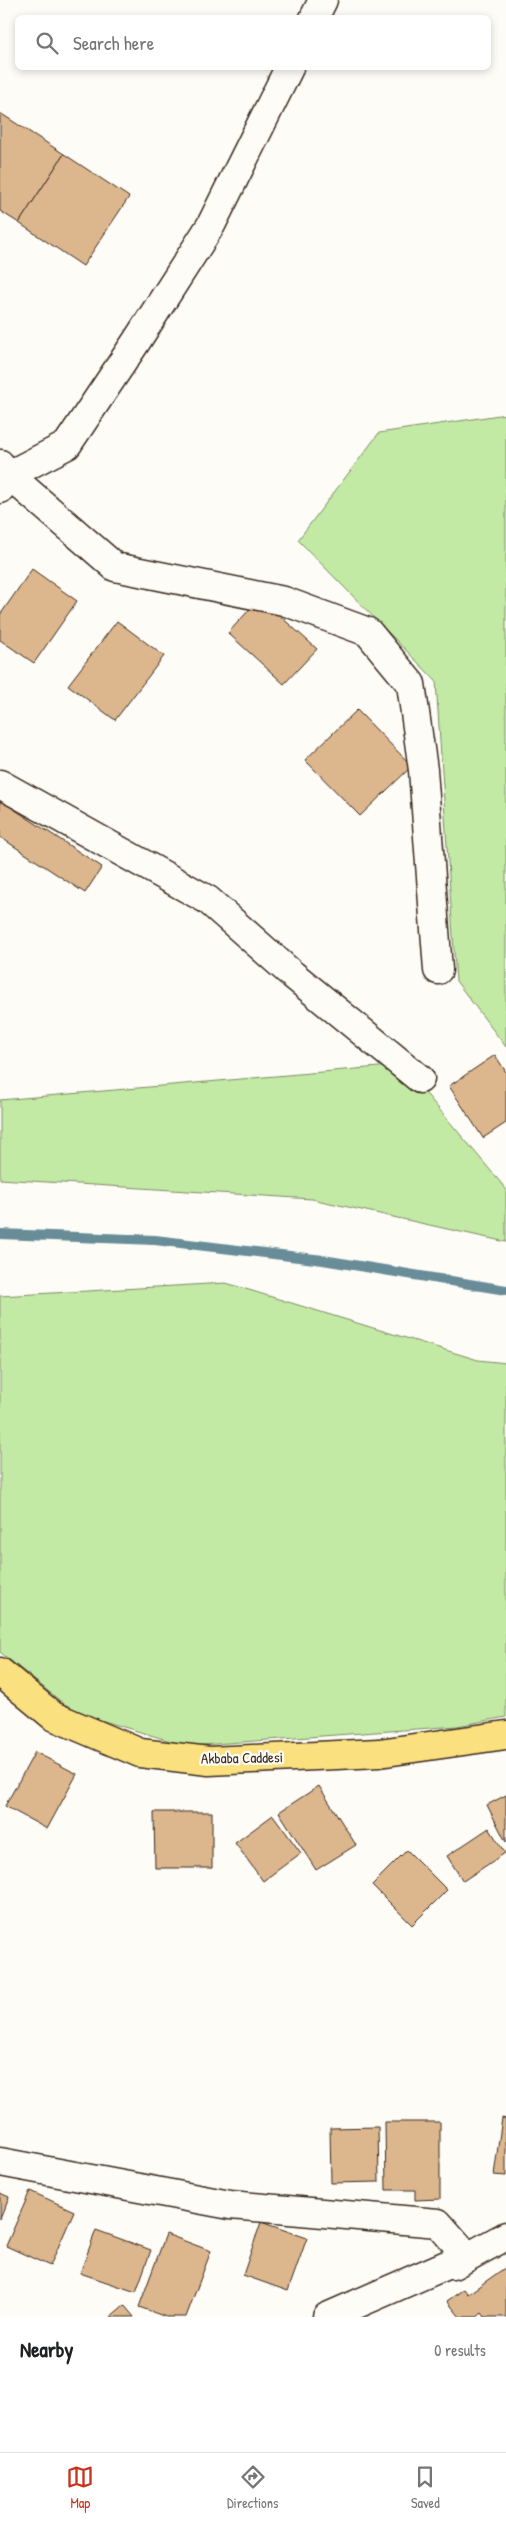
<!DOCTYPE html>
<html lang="en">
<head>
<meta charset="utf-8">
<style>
	:root { --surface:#fff; --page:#f6f6f6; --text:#202124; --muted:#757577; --line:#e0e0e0; --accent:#c8321e }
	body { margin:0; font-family:"Patrick Hand",sans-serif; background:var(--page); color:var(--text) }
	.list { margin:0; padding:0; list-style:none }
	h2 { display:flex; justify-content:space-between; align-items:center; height:65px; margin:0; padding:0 20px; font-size:21px }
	h2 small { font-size:16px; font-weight:400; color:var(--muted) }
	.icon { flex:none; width:28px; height:28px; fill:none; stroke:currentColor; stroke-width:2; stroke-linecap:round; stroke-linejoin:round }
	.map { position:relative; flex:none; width:506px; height:2317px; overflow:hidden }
	.search { position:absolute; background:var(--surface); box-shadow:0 2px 8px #0003; left:15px; right:15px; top:15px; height:55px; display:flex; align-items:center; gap:12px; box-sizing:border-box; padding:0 18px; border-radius:8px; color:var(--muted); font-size:19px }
	.sheet { height:135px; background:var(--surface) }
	nav { display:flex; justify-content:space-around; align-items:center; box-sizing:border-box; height:70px; border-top:1px solid var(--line); background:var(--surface); font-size:14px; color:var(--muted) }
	nav a { display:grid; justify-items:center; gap:2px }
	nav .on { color:var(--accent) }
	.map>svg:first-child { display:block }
</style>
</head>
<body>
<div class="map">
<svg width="506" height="2317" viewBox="0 0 506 2317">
	<rect width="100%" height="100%" fill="#fdfcf7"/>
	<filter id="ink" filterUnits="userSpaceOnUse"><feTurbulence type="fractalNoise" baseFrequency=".02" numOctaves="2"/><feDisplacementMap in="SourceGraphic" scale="10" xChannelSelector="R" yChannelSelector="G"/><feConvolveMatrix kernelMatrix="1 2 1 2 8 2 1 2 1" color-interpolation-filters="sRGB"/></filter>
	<g filter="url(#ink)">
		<g fill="#c2eaa5" stroke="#7e8a62">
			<polygon points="506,414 506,1047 456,981 436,681 298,540 379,433"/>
			<polygon points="402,1065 506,1189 506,1242 312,1199 0,1179 0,1100"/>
			<polygon points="226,1283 478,1360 506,1363 506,1717 457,1726 187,1746 74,1712 0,1652 0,1296"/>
		</g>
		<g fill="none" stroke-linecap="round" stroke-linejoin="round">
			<polyline stroke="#698d98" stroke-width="10" points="0,1234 155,1240 323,1260 506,1290"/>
		</g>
		<g fill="#dcb68d" stroke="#3b2a1e">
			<polygon points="0,113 64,154 19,223 0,211"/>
			<polygon points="64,154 129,197 83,266 19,223"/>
			<polygon points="32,569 77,601 34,663 0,640 0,615"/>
			<polygon points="260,598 317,649 284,684 228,633"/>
			<polygon points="117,621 164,656 115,720 68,685"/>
			<polygon points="357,710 412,766 360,816 305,760"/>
			<polygon points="0,800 102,867 85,893 0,837"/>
			<polygon points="495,1055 506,1072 506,1123 483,1138 449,1086"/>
			<polygon points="35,1752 77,1774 47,1829 5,1806"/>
			<polygon points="319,1786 356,1845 316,1870 279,1812"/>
			<polygon points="506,1795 506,1842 487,1805"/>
			<polygon points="154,1812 212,1812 212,1868 155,1868"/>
			<polygon points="273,1815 301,1853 263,1881 235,1843"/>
			<polygon points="489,1828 505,1853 463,1881 447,1856"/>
			<polygon points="407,1850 447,1890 412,1925 372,1885"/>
			<polygon points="502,2118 506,2119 506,2176 494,2175"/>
			<polygon points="385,2122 440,2122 440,2199 415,2200 415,2190 386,2190"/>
			<polygon points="378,2127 379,2182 331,2183 330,2128"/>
			<polygon points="30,2191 74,2211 50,2266 6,2246"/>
			<polygon points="0,2193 9,2197 0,2219"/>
			<polygon points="261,2222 307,2238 288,2291 243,2275"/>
			<polygon points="96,2230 151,2250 136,2292 80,2273"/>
			<polygon points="166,2234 211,2251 186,2317 166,2317 139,2307"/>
			<polygon points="506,2267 506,2317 485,2317 482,2313 477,2317 460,2317 447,2301 464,2289 468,2294"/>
			<polygon points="124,2305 134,2317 110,2317"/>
		</g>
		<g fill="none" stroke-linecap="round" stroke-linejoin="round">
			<defs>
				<g id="minor">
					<polyline points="314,18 323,0"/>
					<polyline points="0,464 9,475 115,567 284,601 368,632 411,684 423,770 438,970"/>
					<polyline points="0,489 9,475 67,445 136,342 211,225 289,68"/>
					<polyline points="0,784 208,900 293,975 420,1079"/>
					<polyline points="0,2162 230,2205 438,2223 467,2256 327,2317"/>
					<polyline points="453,2265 506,2236"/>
				</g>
				<polyline id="major" points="0,1672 53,1716 140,1753 209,1761 379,1753 506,1735"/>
			</defs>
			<use href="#minor" stroke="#3b2a1e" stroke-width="31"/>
			<use href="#major" stroke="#3b2a1e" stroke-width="31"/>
			<use href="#minor" stroke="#fdfcf7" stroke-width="28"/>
			<use href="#major" stroke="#fbe080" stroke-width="28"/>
		</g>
	</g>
	<g text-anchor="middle" stroke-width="4.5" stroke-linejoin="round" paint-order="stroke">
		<g font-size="15" fill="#3b2a1e" stroke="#fdfcf7">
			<text transform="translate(242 1758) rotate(-1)" y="5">Akbaba Caddesi</text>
		</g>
	</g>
</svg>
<div class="search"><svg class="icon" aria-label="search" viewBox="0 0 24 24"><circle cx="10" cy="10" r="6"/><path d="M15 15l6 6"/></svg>Search here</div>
</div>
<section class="sheet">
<h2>Nearby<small>0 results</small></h2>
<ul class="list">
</ul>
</section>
<nav>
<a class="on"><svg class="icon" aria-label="map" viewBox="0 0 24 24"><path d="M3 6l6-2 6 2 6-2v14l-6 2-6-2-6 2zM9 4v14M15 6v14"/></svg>Map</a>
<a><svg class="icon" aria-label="directions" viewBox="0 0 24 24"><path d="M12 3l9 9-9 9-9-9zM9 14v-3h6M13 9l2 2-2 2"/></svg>Directions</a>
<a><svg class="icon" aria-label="saved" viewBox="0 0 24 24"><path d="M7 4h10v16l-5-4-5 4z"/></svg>Saved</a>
</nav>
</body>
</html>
